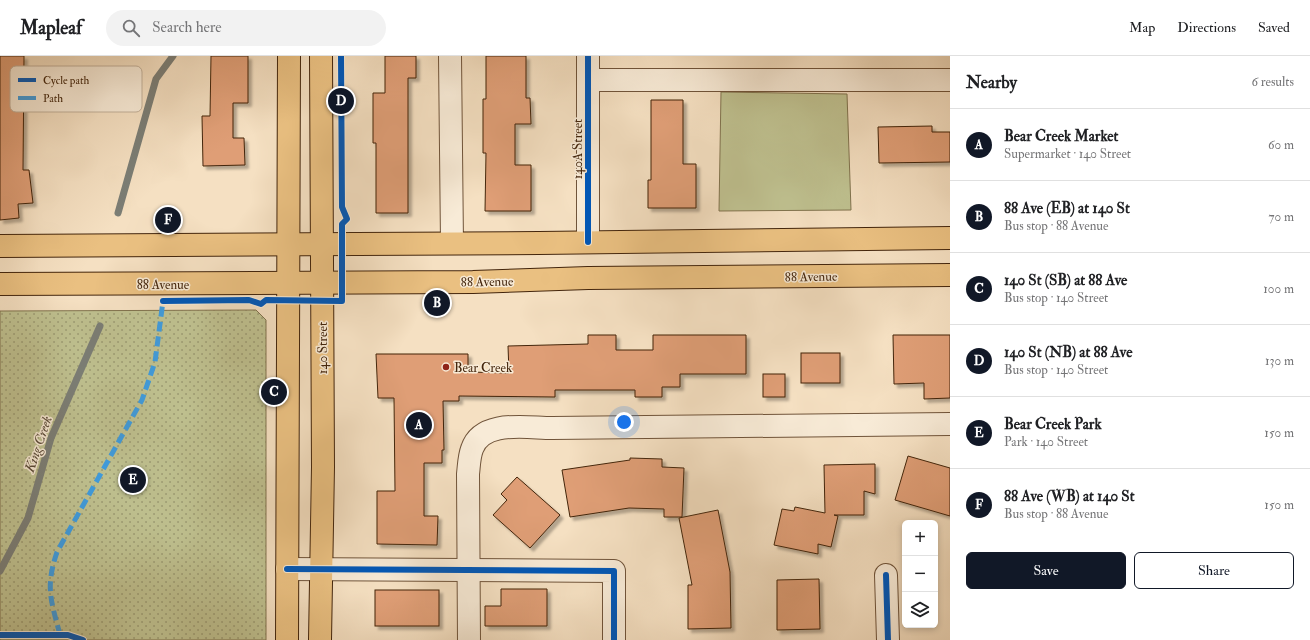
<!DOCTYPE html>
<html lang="en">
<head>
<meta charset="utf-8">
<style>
	:root { --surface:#fff; --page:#f2f2f2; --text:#202124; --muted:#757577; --line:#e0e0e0; --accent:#111827 }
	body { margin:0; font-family:"IM FELL Double Pica",serif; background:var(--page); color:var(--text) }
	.controls { position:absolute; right:12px; bottom:12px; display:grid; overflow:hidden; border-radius:6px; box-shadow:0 2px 6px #0003 }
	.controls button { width:36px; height:36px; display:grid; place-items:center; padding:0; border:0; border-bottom:1px solid var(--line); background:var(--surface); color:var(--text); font:20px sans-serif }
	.you { position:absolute; left:624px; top:366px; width:14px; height:14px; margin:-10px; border:3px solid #fff; border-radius:50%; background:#1a73e8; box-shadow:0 0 0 6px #1a73e833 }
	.badge { display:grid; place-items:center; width:26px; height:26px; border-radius:50%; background:var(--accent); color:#fff; font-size:13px; font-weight:700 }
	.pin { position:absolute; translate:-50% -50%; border:2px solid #fff; box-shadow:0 1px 4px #0006 }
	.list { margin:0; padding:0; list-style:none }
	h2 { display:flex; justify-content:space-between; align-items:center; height:52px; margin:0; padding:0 16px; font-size:17px }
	h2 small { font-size:13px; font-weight:400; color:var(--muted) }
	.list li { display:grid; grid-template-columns:26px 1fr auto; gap:12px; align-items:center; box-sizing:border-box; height:72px; padding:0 16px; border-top:1px solid var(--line) }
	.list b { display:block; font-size:15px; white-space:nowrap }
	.list p { margin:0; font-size:13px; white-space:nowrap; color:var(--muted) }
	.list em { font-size:13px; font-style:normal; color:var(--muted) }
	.actions { display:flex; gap:8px; padding:12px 16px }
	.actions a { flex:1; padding:9px 0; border:1px solid var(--accent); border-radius:6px; text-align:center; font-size:14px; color:var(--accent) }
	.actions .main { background:var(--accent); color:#fff }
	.icon { flex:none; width:22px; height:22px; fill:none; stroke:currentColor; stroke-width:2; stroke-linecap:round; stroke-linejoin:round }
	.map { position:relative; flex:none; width:950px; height:584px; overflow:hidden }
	header { display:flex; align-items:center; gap:24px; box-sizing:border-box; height:56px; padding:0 20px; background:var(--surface); border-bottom:1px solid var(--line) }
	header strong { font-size:19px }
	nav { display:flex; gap:22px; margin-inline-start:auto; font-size:14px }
	.search { width:280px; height:36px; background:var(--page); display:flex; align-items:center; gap:10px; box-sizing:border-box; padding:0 14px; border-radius:22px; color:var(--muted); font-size:15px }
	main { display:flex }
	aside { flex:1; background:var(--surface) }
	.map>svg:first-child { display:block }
</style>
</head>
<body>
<header>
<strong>Mapleaf</strong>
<div class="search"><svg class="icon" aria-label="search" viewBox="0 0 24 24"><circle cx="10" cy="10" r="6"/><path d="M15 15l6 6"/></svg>Search here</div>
<nav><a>Map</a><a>Directions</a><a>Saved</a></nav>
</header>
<main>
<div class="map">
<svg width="950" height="584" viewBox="0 0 950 584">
	<defs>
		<pattern id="park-dots" width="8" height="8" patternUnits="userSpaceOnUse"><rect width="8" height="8" fill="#bfc190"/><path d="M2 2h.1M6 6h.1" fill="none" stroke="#9d9d74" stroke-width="1.8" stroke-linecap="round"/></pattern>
		<filter id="shadow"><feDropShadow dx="3.5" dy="3.5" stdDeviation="1" flood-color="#0004"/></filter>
	</defs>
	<rect width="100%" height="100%" fill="#f5e0c2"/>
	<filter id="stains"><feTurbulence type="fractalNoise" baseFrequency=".005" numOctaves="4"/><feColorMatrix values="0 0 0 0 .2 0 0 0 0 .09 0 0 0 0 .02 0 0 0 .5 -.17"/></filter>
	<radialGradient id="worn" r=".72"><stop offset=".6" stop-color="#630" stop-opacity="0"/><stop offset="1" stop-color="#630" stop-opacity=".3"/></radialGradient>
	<polygon fill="#bfc190" stroke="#81734e" points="721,36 847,38 851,154 719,155"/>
	<polygon fill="url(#park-dots)" stroke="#81734e" points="256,254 266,264 266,584 0,584 0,255"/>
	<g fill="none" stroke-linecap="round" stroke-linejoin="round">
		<g stroke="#7b7e76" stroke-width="7">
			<polyline points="118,157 156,23 173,0"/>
			<polyline points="0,515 28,462 51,382 100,270"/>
		</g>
	</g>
	<g fill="#df9e76" stroke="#43250c" filter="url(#shadow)">
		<polygon points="0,0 24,0 23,114 29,114 33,147 18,148 19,162 0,164"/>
		<polygon points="211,0 248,0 248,47 233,47 233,82 244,82 245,109 203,110 202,60 210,60"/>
		<polygon points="385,0 416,0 416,22 408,22 408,157 376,157 376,87 373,87 373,37 385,37"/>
		<polygon points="486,0 526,0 526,42 530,42 531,68 515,68 515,109 531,109 531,155 485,155 486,97 483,97 483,43 486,43"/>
		<polygon points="651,44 683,44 683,108 696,108 696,152 648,152 648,124 651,124"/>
		<polygon points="932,70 932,76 950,76 950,106 879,107 878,71"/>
		<polygon points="588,279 616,279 616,294 653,294 653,279 746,279 746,318 680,318 680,331 662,331 662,341 635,341 635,334 555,334 555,341 459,340 459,345 443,345 444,394 442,394 442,407 424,407 424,460 438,460 437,489 377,488 377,435 395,435 394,342 378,342 376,298 468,298 468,316 509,317 508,290 588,288"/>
		<polygon points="893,279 950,279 950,342 924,343 924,327 894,328"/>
		<rect x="801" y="297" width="39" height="30"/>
		<rect x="763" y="318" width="22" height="23"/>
		<polygon points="908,400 950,412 950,460 895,444"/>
		<polygon points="630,402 662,403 662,411 684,412 682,461 664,461 664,453 629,452 570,461 562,414 630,404"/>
		<polygon points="875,408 875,438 864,435 864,459 834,459 838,460 831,491 818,488 818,498 774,489 782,453 794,455 795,451 825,457 824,409"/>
		<polygon points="517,421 560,459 530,492 493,459 507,444 501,438"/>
		<polygon points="718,454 730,516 731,572 688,573 688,529 692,529 679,462"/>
		<polygon points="819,523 820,573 777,574 777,524"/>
		<polygon points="501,533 547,533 547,570 485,570 485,550 501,550"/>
		<rect x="375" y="534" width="64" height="36"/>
	</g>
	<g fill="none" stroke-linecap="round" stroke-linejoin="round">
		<defs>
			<g id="minor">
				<polyline points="450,0 452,187"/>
				<polyline points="588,0 588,186"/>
				<polyline points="589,24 950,24"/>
				<polyline points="287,513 614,515 614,584"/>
				<polyline points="886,519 888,584"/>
				<path d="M 469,584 L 468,418 C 469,410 469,401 472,393 C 482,363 527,372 552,372 L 950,368"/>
			</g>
			<g id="major">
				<polyline points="0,190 539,187 950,182"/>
				<polyline points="0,228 473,226 588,222 950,219"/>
				<polyline points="287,584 289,0"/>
				<polyline points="320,584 323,411 321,0"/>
			</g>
		</defs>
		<use href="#minor" stroke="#70543a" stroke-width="24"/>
		<use href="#major" stroke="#43250c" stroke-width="24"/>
		<use href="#minor" stroke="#f8ebd7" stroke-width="22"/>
		<use href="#major" stroke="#eac081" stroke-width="22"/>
		<path stroke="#3f9cde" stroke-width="5" stroke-dasharray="10 5" stroke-linecap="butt" d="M 60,579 C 51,544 45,532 57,496 L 142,344 L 155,306 L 163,245"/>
		<defs>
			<g id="cycleway">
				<polyline points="588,0 588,186"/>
				<polyline points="163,245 249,244 261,248 266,244 342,245 342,168 347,163 342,151 341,0"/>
				<polyline points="287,513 614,515 614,584"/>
				<polyline points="886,519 888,584"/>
				<polyline points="0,579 68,579 83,584"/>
			</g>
		</defs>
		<use href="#cycleway" stroke="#f8ebd7" stroke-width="8"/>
		<use href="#cycleway" stroke="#0057b8" stroke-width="6"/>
	</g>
	<circle fill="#8f2418" stroke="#f8ebd7" stroke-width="1.5" cx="446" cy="311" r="4"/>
	<g text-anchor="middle" stroke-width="3" stroke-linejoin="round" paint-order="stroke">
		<g font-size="13" fill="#43250c" stroke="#f8ebd7">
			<text transform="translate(577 93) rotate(-90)" y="5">140A Street</text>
			<text transform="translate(811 220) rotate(-1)" y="5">88 Avenue</text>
			<text transform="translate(487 225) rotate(-1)" y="5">88 Avenue</text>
			<text x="163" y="233">88 Avenue</text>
			<text transform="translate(322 292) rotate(-90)" y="5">140 Street</text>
		</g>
		<g font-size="13" fill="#43250c" stroke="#f8ebd7" text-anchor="start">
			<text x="454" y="316">Bear Creek</text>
		</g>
		<g font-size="14" font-style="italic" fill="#5a4a38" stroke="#f8ebd7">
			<text transform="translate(38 388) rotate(-71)" y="5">King Creek</text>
		</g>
	</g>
	<rect x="10" y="10" width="132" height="46" rx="6" fill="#f8ebd7" stroke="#c2b09a" stroke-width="1"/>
	<rect x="18" y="22" width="18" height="4" fill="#0057b8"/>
	<rect x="18" y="40" width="18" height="4" fill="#3f9cde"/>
	<g font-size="11" fill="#43250c">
		<text x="43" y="28">Cycle path</text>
		<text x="43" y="46">Path</text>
	</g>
	<rect width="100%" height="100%" filter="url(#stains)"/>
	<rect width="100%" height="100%" fill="url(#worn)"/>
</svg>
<div class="controls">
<button>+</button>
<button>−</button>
<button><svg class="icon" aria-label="layers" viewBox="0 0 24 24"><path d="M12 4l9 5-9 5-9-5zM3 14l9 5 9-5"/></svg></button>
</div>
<div class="you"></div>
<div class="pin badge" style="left:419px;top:369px">A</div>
<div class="pin badge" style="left:437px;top:247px">B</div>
<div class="pin badge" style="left:274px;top:336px">C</div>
<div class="pin badge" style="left:341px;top:45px">D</div>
<div class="pin badge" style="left:133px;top:424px">E</div>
<div class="pin badge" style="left:168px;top:164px">F</div>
</div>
<aside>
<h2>Nearby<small>6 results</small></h2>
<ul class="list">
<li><span class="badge">A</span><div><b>Bear Creek Market</b><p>Supermarket · 140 Street</p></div><em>60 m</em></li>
<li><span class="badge">B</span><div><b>88 Ave (EB) at 140 St</b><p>Bus stop · 88 Avenue</p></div><em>70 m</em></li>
<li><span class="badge">C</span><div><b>140 St (SB) at 88 Ave</b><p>Bus stop · 140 Street</p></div><em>100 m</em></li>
<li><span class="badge">D</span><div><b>140 St (NB) at 88 Ave</b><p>Bus stop · 140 Street</p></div><em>130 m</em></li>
<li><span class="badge">E</span><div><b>Bear Creek Park</b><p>Park · 140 Street</p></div><em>150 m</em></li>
<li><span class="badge">F</span><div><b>88 Ave (WB) at 140 St</b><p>Bus stop · 88 Avenue</p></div><em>150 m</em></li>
</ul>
<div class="actions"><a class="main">Save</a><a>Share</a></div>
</aside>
</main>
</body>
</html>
